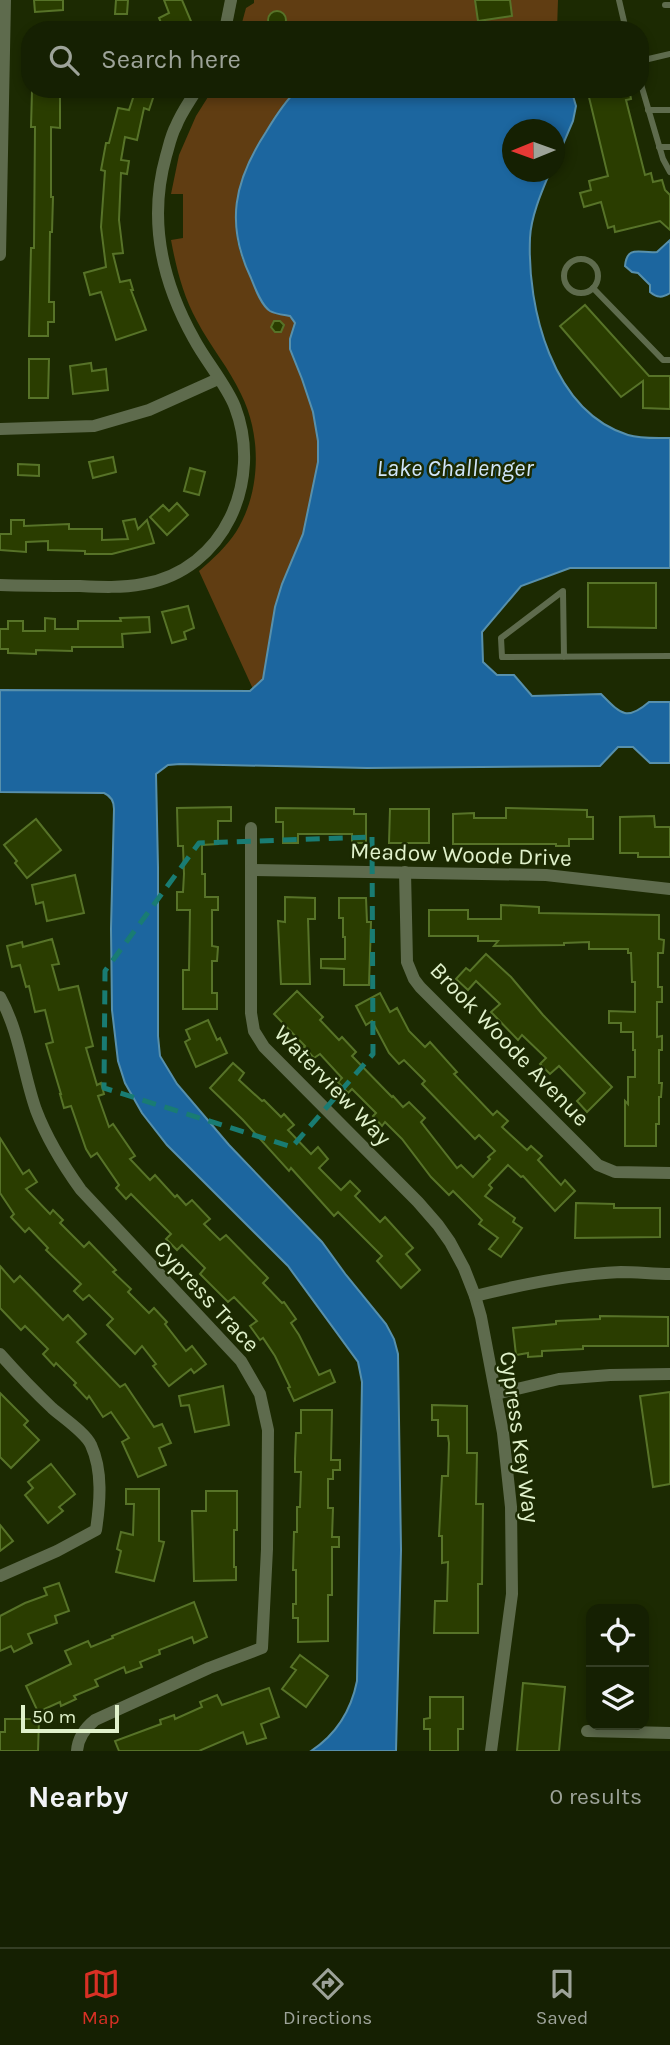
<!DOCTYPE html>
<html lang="en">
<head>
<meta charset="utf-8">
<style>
	:root { --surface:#152002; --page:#222d11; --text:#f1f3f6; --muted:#9da399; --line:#343e24; --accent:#d93025 }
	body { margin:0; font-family:Karla,sans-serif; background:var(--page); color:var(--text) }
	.controls { position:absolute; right:21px; bottom:21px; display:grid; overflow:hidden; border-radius:14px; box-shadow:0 4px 10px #0003 }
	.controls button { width:63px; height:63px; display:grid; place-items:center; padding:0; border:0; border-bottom:2px solid var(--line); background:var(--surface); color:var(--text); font:35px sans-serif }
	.compass { position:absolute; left:502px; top:119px; width:63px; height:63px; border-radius:50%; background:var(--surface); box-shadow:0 4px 10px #0003; rotate:269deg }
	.scale { position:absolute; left:21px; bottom:18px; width:98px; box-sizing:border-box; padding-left:7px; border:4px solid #e0f1cb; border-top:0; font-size:19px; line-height:24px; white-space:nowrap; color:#e0f1cb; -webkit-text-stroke:5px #1c2a02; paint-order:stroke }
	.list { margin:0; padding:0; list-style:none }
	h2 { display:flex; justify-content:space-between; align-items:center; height:91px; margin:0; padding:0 28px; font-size:30px }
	h2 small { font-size:23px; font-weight:400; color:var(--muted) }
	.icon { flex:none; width:38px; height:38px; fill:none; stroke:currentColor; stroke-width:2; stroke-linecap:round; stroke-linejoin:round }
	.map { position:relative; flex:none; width:670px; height:1751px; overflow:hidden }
	.search { position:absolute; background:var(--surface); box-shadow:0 4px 10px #0003; left:21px; right:21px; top:21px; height:77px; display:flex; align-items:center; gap:18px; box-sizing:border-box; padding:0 24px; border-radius:28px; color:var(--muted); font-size:26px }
	.sheet { height:196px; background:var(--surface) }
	nav { display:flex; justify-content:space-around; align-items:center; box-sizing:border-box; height:98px; border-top:2px solid var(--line); background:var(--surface); font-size:19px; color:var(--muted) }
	nav a { display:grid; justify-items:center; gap:4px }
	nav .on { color:var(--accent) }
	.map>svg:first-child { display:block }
</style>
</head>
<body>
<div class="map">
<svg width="670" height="1751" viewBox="0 0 670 1751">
	<rect width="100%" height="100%" fill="#1c2a02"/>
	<g fill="#603d12">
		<polygon points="254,0 558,0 557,30 240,30 246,8 254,3"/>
		<path d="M 213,89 L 298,89 C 286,100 277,115 268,128 C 244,166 227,207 240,252 C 245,269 261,294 269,311 L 290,316 L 295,323 L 290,350 L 302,379 L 313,412 L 318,441 L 318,462 L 303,534 L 282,584 L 275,607 L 263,679 L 253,689 L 199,571 C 213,559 226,547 236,532 C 261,492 262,436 241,394 C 229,368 210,346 197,321 C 183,296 176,267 171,240 L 183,238 L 183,194 L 171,194 L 179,155 L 196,116 Z"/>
	</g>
	<g fill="#1c669f" stroke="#5790ac" stroke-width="2">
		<path d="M 298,89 L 571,89 L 576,106 L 573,121 L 555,163 L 554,130 L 512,130 L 512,172 L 550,172 C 542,191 531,216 530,238 C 527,308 552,411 628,435 C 641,439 656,438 670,438 L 670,568 L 570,568 L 521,586 L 482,632 L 483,662 L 497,675 L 514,675 L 532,696 L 601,694 C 620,713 626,722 649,702 L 670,702 L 670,763 L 650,763 L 633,747 L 618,747 L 600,766 L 367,768 L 180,764 L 168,765 L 156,774 L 158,867 L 158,1036 L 160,1056 L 177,1084 L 229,1145 L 322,1242 L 346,1275 L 386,1324 L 394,1339 L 398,1354 L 401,1550 L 396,1751 L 311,1751 C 337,1734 351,1711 357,1681 L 362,1382 L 358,1362 L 288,1266 L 167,1145 L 142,1113 L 125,1083 L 118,1061 L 112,1010 L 111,929 L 114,809 C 114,801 111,796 104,793 L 0,792 L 0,690 L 250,691 L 263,679 L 275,607 L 282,584 L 303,534 L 318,462 L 318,441 L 313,412 L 302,379 L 290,349 L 290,339 L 295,323 L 290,316 C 285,315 275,314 270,311 C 261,305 255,288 251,278 C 225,224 234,181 266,132 C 275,117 285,101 298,89 Z"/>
		<path d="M 670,240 L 670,293 C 662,298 657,298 650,292 L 650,285 L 638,273 L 632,272 L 625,266 C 627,244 641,254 657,252 Z"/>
	</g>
	<g fill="#2a3d00" stroke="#577328" stroke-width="2">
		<polygon points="34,0 63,0 63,10 35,12"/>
		<polygon points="116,0 128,0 127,14 115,14"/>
		<polygon points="164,0 182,0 193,26 184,30 164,30 159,18 169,13"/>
		<polygon points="475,0 510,0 512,16 478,21"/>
		<circle cx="277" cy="20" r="9"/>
		<polygon points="136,89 156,89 149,110 144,108 137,140 125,137 121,160 129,161 127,174 121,173 119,220 123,253 113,254 120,282 130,280 133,290 131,290 146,330 116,340 101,292 90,295 84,273 106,267 101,227 105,171 101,170 106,143 109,143 118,108 129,110"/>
		<polygon points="587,89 629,89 631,99 626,100 645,175 651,173 653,182 662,180 665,190 670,195 670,230 660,221 615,232 614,226 608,228 601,202 584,207 580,193 591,190 589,181 608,176"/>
		<polygon points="32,91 60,92 60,128 51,127 51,197 53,197 52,232 50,232 49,302 54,302 54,322 48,322 48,336 29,336 31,248 34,248 35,127 31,127"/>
		<polygon points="585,305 649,376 670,376 670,409 643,408 643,381 621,397 560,326"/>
		<polygon points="274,321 280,321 284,325 281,332 275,332 271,327"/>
		<polygon points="29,359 49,359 48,398 29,398"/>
		<polygon points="91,363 92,371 106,369 108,390 73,394 70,366"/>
		<polygon points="113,457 116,472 93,478 89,462"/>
		<polygon points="18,464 39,465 39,476 18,475"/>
		<polygon points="190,468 205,472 199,495 184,491"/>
		<polygon points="177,503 188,515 167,535 150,517 163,505 169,511"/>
		<polygon points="135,519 138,529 147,520 154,543 112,554 85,554 85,551 48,550 48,541 26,542 26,552 0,550 0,534 11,534 11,520 24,520 24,526 69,524 69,529 102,529 102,540 128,539 123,521"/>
		<polygon points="588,583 656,583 656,628 588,627"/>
		<polygon points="188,606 194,628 184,632 186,639 172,643 162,612"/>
		<polygon points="149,617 150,632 122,634 123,647 72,647 72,651 36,650 36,654 8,653 8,649 0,649 0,629 8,629 8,621 23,621 23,631 45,631 45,618 55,619 55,629 78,629 78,621 121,621 120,618"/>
		<polygon points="231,807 231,821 218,821 218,844 202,845 202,874 205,874 205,897 218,897 218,910 212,910 212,946 218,947 217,961 212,961 212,993 217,993 217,1009 183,1009 183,970 189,970 190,910 177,910 177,892 183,892 184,874 183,846 178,846 177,808"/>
		<polygon points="276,808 354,809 354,814 366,814 366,843 352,843 352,834 298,834 298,843 283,843 283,822 276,822"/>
		<polygon points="506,808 587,810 587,817 593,817 593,839 569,839 569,846 556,846 556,844 453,844 453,814 474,813 474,818 506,818"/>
		<polygon points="390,809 429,809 429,843 389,843"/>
		<polygon points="654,816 655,827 670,827 670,857 638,857 638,853 620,853 620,817"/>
		<polygon points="36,819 61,850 27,878 15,863 17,861 4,845"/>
		<polygon points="75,875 84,913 47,921 43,902 36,904 32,885"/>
		<polygon points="285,897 315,898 315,919 308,919 310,984 281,984 278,921 285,922"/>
		<polygon points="339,898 366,898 367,922 371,922 369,985 344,985 344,969 321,968 321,959 345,959 345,937 343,937 343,918 339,918"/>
		<polygon points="501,905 539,907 539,913 659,915 659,939 664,940 663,953 658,953 658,987 662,987 662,1002 657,1002 657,1037 662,1036 662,1050 659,1050 659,1083 662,1083 661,1097 659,1097 659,1124 656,1124 656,1146 625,1146 625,1101 628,1104 628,1077 635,1077 635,1050 633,1050 633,1032 621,1032 621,1023 609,1023 609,1011 635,1012 635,982 632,982 631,953 628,953 628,949 589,949 589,942 564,943 564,945 494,946 498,941 478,941 478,936 429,936 429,910 468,910 468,919 501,919"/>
		<polygon points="52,939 59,964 52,965 59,990 78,986 93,1046 86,1048 97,1085 101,1083 104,1094 98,1096 109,1127 113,1124 135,1156 130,1159 150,1180 155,1175 175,1197 177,1195 186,1205 192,1200 210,1219 204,1224 220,1240 226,1235 268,1278 263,1283 282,1303 284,1302 296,1319 291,1323 299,1335 319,1375 330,1370 335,1382 294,1401 288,1388 290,1387 275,1356 263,1338 260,1340 250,1326 257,1321 234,1297 228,1302 200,1274 205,1268 182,1245 177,1250 166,1239 171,1234 131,1194 126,1199 116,1188 119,1185 97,1153 91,1157 86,1149 71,1106 64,1108 60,1094 61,1094 46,1044 53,1042 45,1010 35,1012 29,986 26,987 20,965 12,967 7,946 22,942 23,947"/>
		<polygon points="486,954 511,977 543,1015 612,1087 587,1112 577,1101 585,1093 559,1066 550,1074 540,1064 546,1058 522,1035 518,1040 491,1012 500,1004 476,981 468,990 456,979 466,968 470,971"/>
		<polygon points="297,991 323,1017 320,1020 339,1040 342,1037 356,1052 352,1056 392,1097 393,1096 403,1107 409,1102 425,1118 421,1122 457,1168 461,1165 473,1177 490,1159 488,1157 495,1151 479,1135 475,1139 422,1084 425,1081 404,1060 399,1064 389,1053 372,1021 366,1025 356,1006 380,993 390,1012 397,1008 409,1031 425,1047 430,1042 457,1072 454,1074 493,1115 497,1111 508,1121 502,1127 527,1150 531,1146 542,1156 538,1160 561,1185 565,1180 575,1191 555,1211 523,1176 521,1177 508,1165 489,1185 492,1188 485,1196 515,1218 513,1222 522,1228 501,1257 489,1249 498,1238 479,1224 482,1220 453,1191 449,1195 431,1177 402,1139 385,1122 382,1126 373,1116 376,1113 352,1089 348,1093 338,1082 342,1078 320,1054 314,1058 304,1047 305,1046 274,1014"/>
		<polygon points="208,1020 217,1040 220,1038 227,1053 196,1067 185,1042 190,1039 186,1030"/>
		<polygon points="233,1063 244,1073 239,1080 262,1101 264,1100 281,1117 284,1114 294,1125 288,1130 311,1154 318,1147 328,1159 319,1168 341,1190 350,1181 360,1191 355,1196 380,1222 385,1217 413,1248 406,1254 420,1270 401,1288 377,1261 382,1256 338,1212 334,1216 291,1168 289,1171 243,1120 210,1088"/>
		<polygon points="0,1138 23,1174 29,1170 37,1182 26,1189 50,1214 53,1210 63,1220 60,1223 84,1247 89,1242 116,1270 113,1272 131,1289 128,1292 149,1313 154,1308 167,1322 165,1324 186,1351 192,1346 206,1364 194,1373 191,1369 169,1386 153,1366 156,1364 142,1346 135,1354 107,1325 113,1319 89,1295 83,1300 74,1291 81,1284 46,1250 48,1248 29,1228 25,1232 11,1217 14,1214 0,1193"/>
		<polygon points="576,1203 614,1204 614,1208 660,1208 660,1237 575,1238"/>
		<polygon points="0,1266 14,1282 20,1276 63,1320 68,1315 86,1334 77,1342 120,1387 125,1384 154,1427 162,1424 171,1443 159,1448 166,1465 138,1477 122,1442 129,1438 111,1412 103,1417 89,1396 87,1399 74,1385 76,1383 56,1363 54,1366 43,1354 48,1349 25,1326 21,1330 0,1308"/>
		<polygon points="600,1316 668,1317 668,1346 583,1346 583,1349 542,1351 542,1356 528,1357 528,1353 516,1355 513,1328 556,1324 556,1321 600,1319"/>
		<polygon points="223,1386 229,1425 195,1432 189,1405 181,1406 179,1396"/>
		<polygon points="670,1392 670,1484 653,1487 640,1396"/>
		<polygon points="0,1393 28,1421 24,1425 39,1440 11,1468 0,1457"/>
		<polygon points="432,1405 467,1406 467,1453 477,1453 476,1504 483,1504 482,1584 478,1584 478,1633 434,1633 435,1601 447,1601 448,1562 442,1563 442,1536 439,1536 442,1476 448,1476 449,1443 448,1436 438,1436 438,1420 432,1420"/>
		<polygon points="301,1410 332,1410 331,1460 340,1460 340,1470 333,1470 333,1479 328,1479 328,1508 333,1508 332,1537 339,1537 339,1547 332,1547 332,1595 328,1595 328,1641 298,1642 298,1618 293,1618 293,1604 296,1604 296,1570 293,1570 294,1532 297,1532 297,1507 300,1507 301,1472 295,1472 295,1459 296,1433 301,1433"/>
		<polygon points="51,1464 75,1494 59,1507 63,1511 48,1523 25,1495 33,1488 28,1482"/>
		<polygon points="126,1489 159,1489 159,1541 164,1542 154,1581 116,1572 121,1551 117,1549 121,1532 133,1535 134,1504 126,1504"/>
		<polygon points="206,1491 237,1491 237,1530 234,1530 234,1567 236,1567 236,1580 194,1581 192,1511 206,1511"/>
		<polygon points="0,1525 13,1541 0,1551"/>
		<polygon points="59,1583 69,1611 55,1616 57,1623 28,1634 32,1643 14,1652 11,1646 0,1651 0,1616 25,1603 47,1595 44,1588"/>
		<polygon points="194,1602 207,1637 194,1643 192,1637 159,1650 160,1654 140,1662 142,1667 126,1673 124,1667 95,1680 98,1686 74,1696 76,1699 61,1706 60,1702 38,1712 26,1686 71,1664 65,1651 88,1641 91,1647 113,1638 112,1636"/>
		<polygon points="300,1655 328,1676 306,1707 282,1689 296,1670 291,1667"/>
		<polygon points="523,1683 565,1687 559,1751 517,1751"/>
		<polygon points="269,1688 279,1717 261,1724 266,1738 247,1744 243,1732 199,1751 119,1751 115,1741 161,1724 160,1720 174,1715 175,1719 202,1707 200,1702 217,1695 222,1705"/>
		<polygon points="430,1697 463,1697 463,1729 458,1729 458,1751 430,1751 430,1729 424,1729 424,1719 430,1718"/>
		<polygon points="5,1719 39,1719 38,1751 0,1751 0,1732 5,1732"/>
	</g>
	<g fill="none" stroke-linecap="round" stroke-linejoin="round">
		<g stroke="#5e6b4d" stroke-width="6">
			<polyline points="619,0 626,30"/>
			<polyline points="665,5 670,5"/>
			<polyline points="640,61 670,54"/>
			<polyline points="640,81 663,159 670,172"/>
			<polyline points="648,110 670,110"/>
			<polyline points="659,147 670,147"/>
			<circle cx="581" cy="276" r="17"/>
			<polyline points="593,288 663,360 670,360"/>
			<polyline points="564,657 563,591 501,638 502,657 670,656"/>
		</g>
		<g stroke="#5e6b4d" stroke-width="12">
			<polyline points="225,30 231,0"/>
			<polyline points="0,255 5,0"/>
			<polyline points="0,429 94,426 149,410 218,379"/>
			<path d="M 0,585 C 27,586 53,586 80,586 C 101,587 122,588 143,584 C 225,570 263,480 235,407 C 227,386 205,360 194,339 C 162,282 148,220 166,156 C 169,146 171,135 176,126 C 181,113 190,101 197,89"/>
			<polyline points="251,828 251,1013 254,1031 264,1047 418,1202 438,1225 450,1242 464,1268 475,1296 481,1317 503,1433 511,1507 512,1594 491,1751"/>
			<polyline points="251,870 546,875 670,889"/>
			<polyline points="405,872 407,962 414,979 420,987 598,1165 615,1172 670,1173"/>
			<path d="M 0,997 C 20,1033 23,1073 36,1110 C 47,1139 63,1165 81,1190 L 241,1361 L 260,1394 L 268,1430 L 267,1549 L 262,1648 L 209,1668 L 95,1720 C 85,1728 78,1737 77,1751"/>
			<path d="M 475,1296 C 523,1284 571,1274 621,1272 C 637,1272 654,1274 670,1274"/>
			<path d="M 0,1354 C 16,1372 34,1391 52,1408 C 62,1417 86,1433 91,1445 C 103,1471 100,1503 96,1530 L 57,1551 L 0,1576"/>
			<polyline points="496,1394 559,1379 610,1375 670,1374"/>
			<polyline points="587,1731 670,1733"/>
		</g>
	</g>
	<path fill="none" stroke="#197c73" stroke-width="5" stroke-dasharray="14 9" stroke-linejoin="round" d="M 372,837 L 373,1054 L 292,1147 L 104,1088 L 105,971 L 199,843 Z"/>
	<g text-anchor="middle" stroke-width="5" stroke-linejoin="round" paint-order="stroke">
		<g font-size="23" fill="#e0f1cb" stroke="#1c2a02">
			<text transform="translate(461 854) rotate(2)" y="8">Meadow Woode Drive</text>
			<text transform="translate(510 1044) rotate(46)" y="8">Brook Woode Avenue</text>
			<text transform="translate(333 1085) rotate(46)" y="8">Waterview Way</text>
			<text transform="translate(207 1296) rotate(47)" y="8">Cypress Trace</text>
			<text transform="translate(520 1437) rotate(82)" y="8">Cypress Key Way</text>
		</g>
		<g font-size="24" font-style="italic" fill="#d0e5f9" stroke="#1c2a02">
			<text x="455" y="476">Lake Challenger</text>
		</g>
	</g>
</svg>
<div class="controls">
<button><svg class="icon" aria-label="locate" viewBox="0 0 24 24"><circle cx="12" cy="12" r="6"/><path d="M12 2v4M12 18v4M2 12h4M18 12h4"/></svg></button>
<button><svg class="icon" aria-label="layers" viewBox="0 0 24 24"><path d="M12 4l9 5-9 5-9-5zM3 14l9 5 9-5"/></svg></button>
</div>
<svg class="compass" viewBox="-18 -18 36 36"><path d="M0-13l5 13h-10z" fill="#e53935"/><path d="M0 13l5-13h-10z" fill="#9da399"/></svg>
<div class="scale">50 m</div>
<div class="search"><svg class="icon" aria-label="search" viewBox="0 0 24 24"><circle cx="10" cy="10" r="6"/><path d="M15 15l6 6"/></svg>Search here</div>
</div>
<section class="sheet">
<h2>Nearby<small>0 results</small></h2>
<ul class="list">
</ul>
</section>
<nav>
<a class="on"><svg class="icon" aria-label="map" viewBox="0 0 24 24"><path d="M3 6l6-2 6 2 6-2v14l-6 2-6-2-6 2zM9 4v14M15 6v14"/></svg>Map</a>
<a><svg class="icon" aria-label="directions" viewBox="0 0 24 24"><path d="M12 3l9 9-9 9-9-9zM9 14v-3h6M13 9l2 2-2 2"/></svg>Directions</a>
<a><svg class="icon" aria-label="saved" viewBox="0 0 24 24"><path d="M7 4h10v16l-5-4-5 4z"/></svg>Saved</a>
</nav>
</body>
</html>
